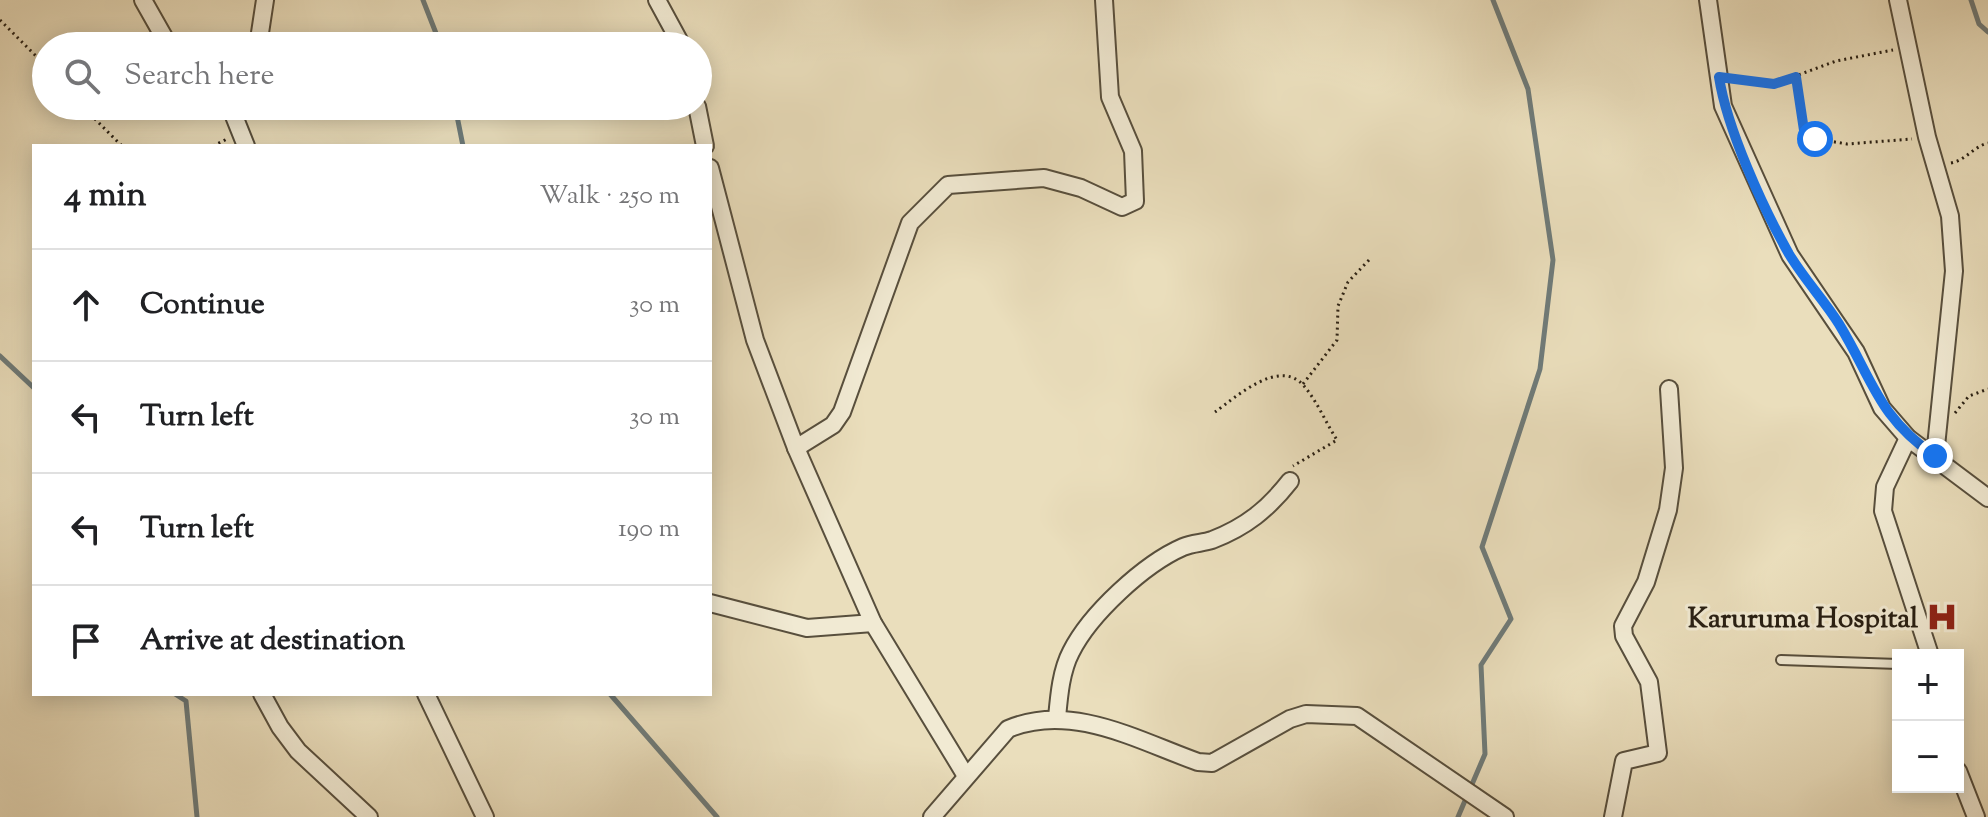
<!DOCTYPE html>
<html lang="en">
<head>
<meta charset="utf-8">
<style>
	:root { --surface:#fff; --page:#f6f6f6; --text:#202124; --muted:#757577; --line:#e0e0e0 }
	body { margin:0; font-family:"Sorts Mill Goudy",serif; background:var(--page); color:var(--text) }
	.controls { position:absolute; right:24px; bottom:24px; display:grid; overflow:hidden; border-radius:0px; box-shadow:0 4px 20px #0003 }
	.controls button { width:72px; height:72px; display:grid; place-items:center; padding:0; border:0; border-bottom:2px solid var(--line); background:var(--surface); color:var(--text); font:40px sans-serif }
	.stop { position:absolute; width:24px; height:24px; margin:-18px; border:6px solid #1a73e8; border-radius:50%; background:#fff }
	.stop.end { background:#1a73e8; border-color:#fff; box-shadow:0 2px 8px #0008 }
	.list { margin:0; padding:0; list-style:none }
	h2 { display:flex; justify-content:space-between; align-items:center; height:104px; margin:0; padding:0 32px; font-size:34px }
	h2 small { font-size:26px; font-weight:400; color:var(--muted) }
	.list li { display:grid; grid-template-columns:52px 1fr auto; gap:24px; align-items:center; box-sizing:border-box; height:112px; padding:0 32px; border-top:2px solid var(--line) }
	.list b { display:block; font-size:30px; white-space:nowrap }
	.list em { font-size:26px; font-style:normal; color:var(--muted) }
	.icon { flex:none; width:44px; height:44px; fill:none; stroke:currentColor; stroke-width:2; stroke-linecap:round; stroke-linejoin:round }
	.map { position:relative; flex:none; width:1988px; height:817px; overflow:hidden }
	.search { position:absolute; background:var(--surface); box-shadow:0 4px 20px #0003; left:32px; top:32px; width:680px; height:88px; display:flex; align-items:center; gap:20px; box-sizing:border-box; padding:0 28px; border-radius:44px; color:var(--muted); font-size:30px }
	.panel { position:absolute; background:var(--surface); box-shadow:0 4px 20px #0003; left:32px; top:144px; width:680px; height:552px; border-radius:0px }
	.map>svg:first-child { display:block }
</style>
</head>
<body>
<div class="map">
<svg width="1988" height="817" viewBox="0 0 1988 817">
	<rect width="100%" height="100%" fill="#eadebc"/>
	<filter id="stains"><feTurbulence type="fractalNoise" baseFrequency=".0025" numOctaves="4"/><feColorMatrix values="0 0 0 0 .2 0 0 0 0 .09 0 0 0 0 .02 0 0 0 .5 -.17"/></filter>
	<radialGradient id="worn" r=".72"><stop offset=".6" stop-color="#630" stop-opacity="0"/><stop offset="1" stop-color="#630" stop-opacity=".3"/></radialGradient>
	<g fill="none" stroke-linecap="round" stroke-linejoin="round">
		<g stroke="#6f7b79" stroke-width="5">
			<polyline points="423,0 441,46"/>
			<polyline points="1971,0 1979,24 1988,32"/>
			<polyline points="455,106 463,146"/>
			<polyline points="0,356 34,388"/>
			<polyline points="175,694 186,701 197,817"/>
			<polyline points="610,694 717,817"/>
			<polyline points="1458,817 1485,754 1481,665 1511,619 1482,547 1540,369 1553,260 1528,89 1493,0"/>
		</g>
		<defs>
			<polyline id="lane" points="1781,660 1898,664"/>
			<g id="street">
				<polyline points="143,0 169,46"/>
				<polyline points="657,0 682,46"/>
				<polyline points="1708,0 1723,106 1790,255 1856,352 1882,408 1908,438 1988,498"/>
				<polyline points="1898,0 1927,137 1950,216 1954,271 1935,456"/>
				<polyline points="258,46 265,0"/>
				<polyline points="230,106 246,146"/>
				<polyline points="697,106 705,146"/>
				<polyline points="710,168 755,340 796,448 873,623 966,776"/>
				<polyline points="1908,438 1885,487 1883,511 1930,655"/>
				<polyline points="796,448 833,425 842,412 910,223 948,185 1044,178 1081,188 1122,207 1135,201 1133,151 1110,97 1104,0"/>
				<polyline points="710,603 807,628 873,623"/>
				<polyline points="262,694 280,727 298,751 369,817"/>
				<polyline points="426,694 485,817"/>
				<path d="M 1057,718 C 1059,696 1061,671 1071,652 C 1090,614 1144,564 1183,547 C 1192,543 1203,543 1212,540 C 1246,527 1268,509 1290,481"/>
				<polyline points="1958,771 1976,817"/>
				<path d="M 932,817 L 1008,729 C 1071,702 1139,741 1198,762 L 1212,763 L 1290,719 L 1306,714 L 1357,716 L 1505,817"/>
				<polyline points="1613,817 1624,761 1658,753 1649,682 1624,636 1623,626 1646,582 1668,510 1674,468 1669,389"/>
			</g>
		</defs>
		<use href="#lane" stroke="#584f3d" stroke-width="12"/>
		<use href="#street" stroke="#584f3d" stroke-width="20"/>
		<g stroke="#281f13" stroke-width="3" stroke-dasharray="2 4" stroke-linecap="butt">
			<polyline points="0,20 46,66"/>
			<polyline points="1796,77 1805,137 1847,144 1912,139"/>
			<polyline points="1735,78 1774,84 1836,61 1893,50"/>
			<polyline points="82,106 122,146"/>
			<polyline points="213,146 227,139"/>
			<path d="M 1951,163 C 1966,160 1973,147 1988,143"/>
			<polyline points="1303,384 1337,340 1338,306 1348,282 1369,260"/>
			<path d="M 1215,412 C 1236,397 1280,357 1304,386 C 1317,401 1326,423 1337,440 L 1293,466"/>
			<polyline points="1955,413 1969,396 1988,389"/>
		</g>
		<use href="#lane" stroke="#f1ead3" stroke-width="8"/>
		<use href="#street" stroke="#f1ead3" stroke-width="16"/>
	</g>
	<g fill="none" stroke-linecap="round" stroke-linejoin="round">
		<path stroke="#1a73e8" stroke-width="10" d="M 1815,139 L 1805,137 L 1796,77 L 1774,84 L 1719,77 C 1727,129 1763,208 1789,254 C 1804,279 1824,300 1839,324 C 1873,380 1878,417 1935,456"/>
	</g>
	<defs>
		<symbol id="hospital-bare" viewBox="-9 -9 18 18"><path d="M-5-5h3v3.5h4V-5h3V5h-3V1.5h-4V5h-3Z" fill="#8f2418" stroke="#f1ead3" stroke-width="2.5" paint-order="stroke"/></symbol>
	</defs>
	<g fill-rule="evenodd">
		<use href="#hospital-bare" x="1920" y="595" width="44" height="44"/>
	</g>
	<g text-anchor="middle" stroke-width="6" stroke-linejoin="round" paint-order="stroke">
		<g font-size="28" font-weight="bold" fill="#281f13" stroke="#f1ead3" text-anchor="end">
			<text x="1918" y="627">Karuruma Hospital</text>
		</g>
	</g>
	<rect width="100%" height="100%" filter="url(#stains)"/>
	<rect width="100%" height="100%" fill="url(#worn)"/>
</svg>
<div class="controls">
<button>+</button>
<button>−</button>
</div>
<div class="stop" style="left:1815px;top:139px"></div>
<div class="stop end" style="left:1935px;top:456px"></div>
<div class="search"><svg class="icon" aria-label="search" viewBox="0 0 24 24"><circle cx="10" cy="10" r="6"/><path d="M15 15l6 6"/></svg>Search here</div>
<section class="panel">
<h2>4 min<small>Walk · 250 m</small></h2>
<ul class="list">
<li><svg class="icon" aria-label="ahead" viewBox="0 0 24 24"><path d="M12 20V5M6 11l6-6 6 6"/></svg><div><b>Continue</b></div><em>30 m</em></li>
<li><svg class="icon" aria-label="left" viewBox="0 0 24 24"><path d="M17 20v-9H6M10 6l-5 5 5 5"/></svg><div><b>Turn left</b></div><em>30 m</em></li>
<li><svg class="icon" aria-label="left" viewBox="0 0 24 24"><path d="M17 20v-9H6M10 6l-5 5 5 5"/></svg><div><b>Turn left</b></div><em>190 m</em></li>
<li><svg class="icon" aria-label="arrive" viewBox="0 0 24 24"><path d="M6 21V4h12l-3 4 3 4H6"/></svg><div><b>Arrive at destination</b></div></li>
</ul>
</section>
</div>
</body>
</html>
